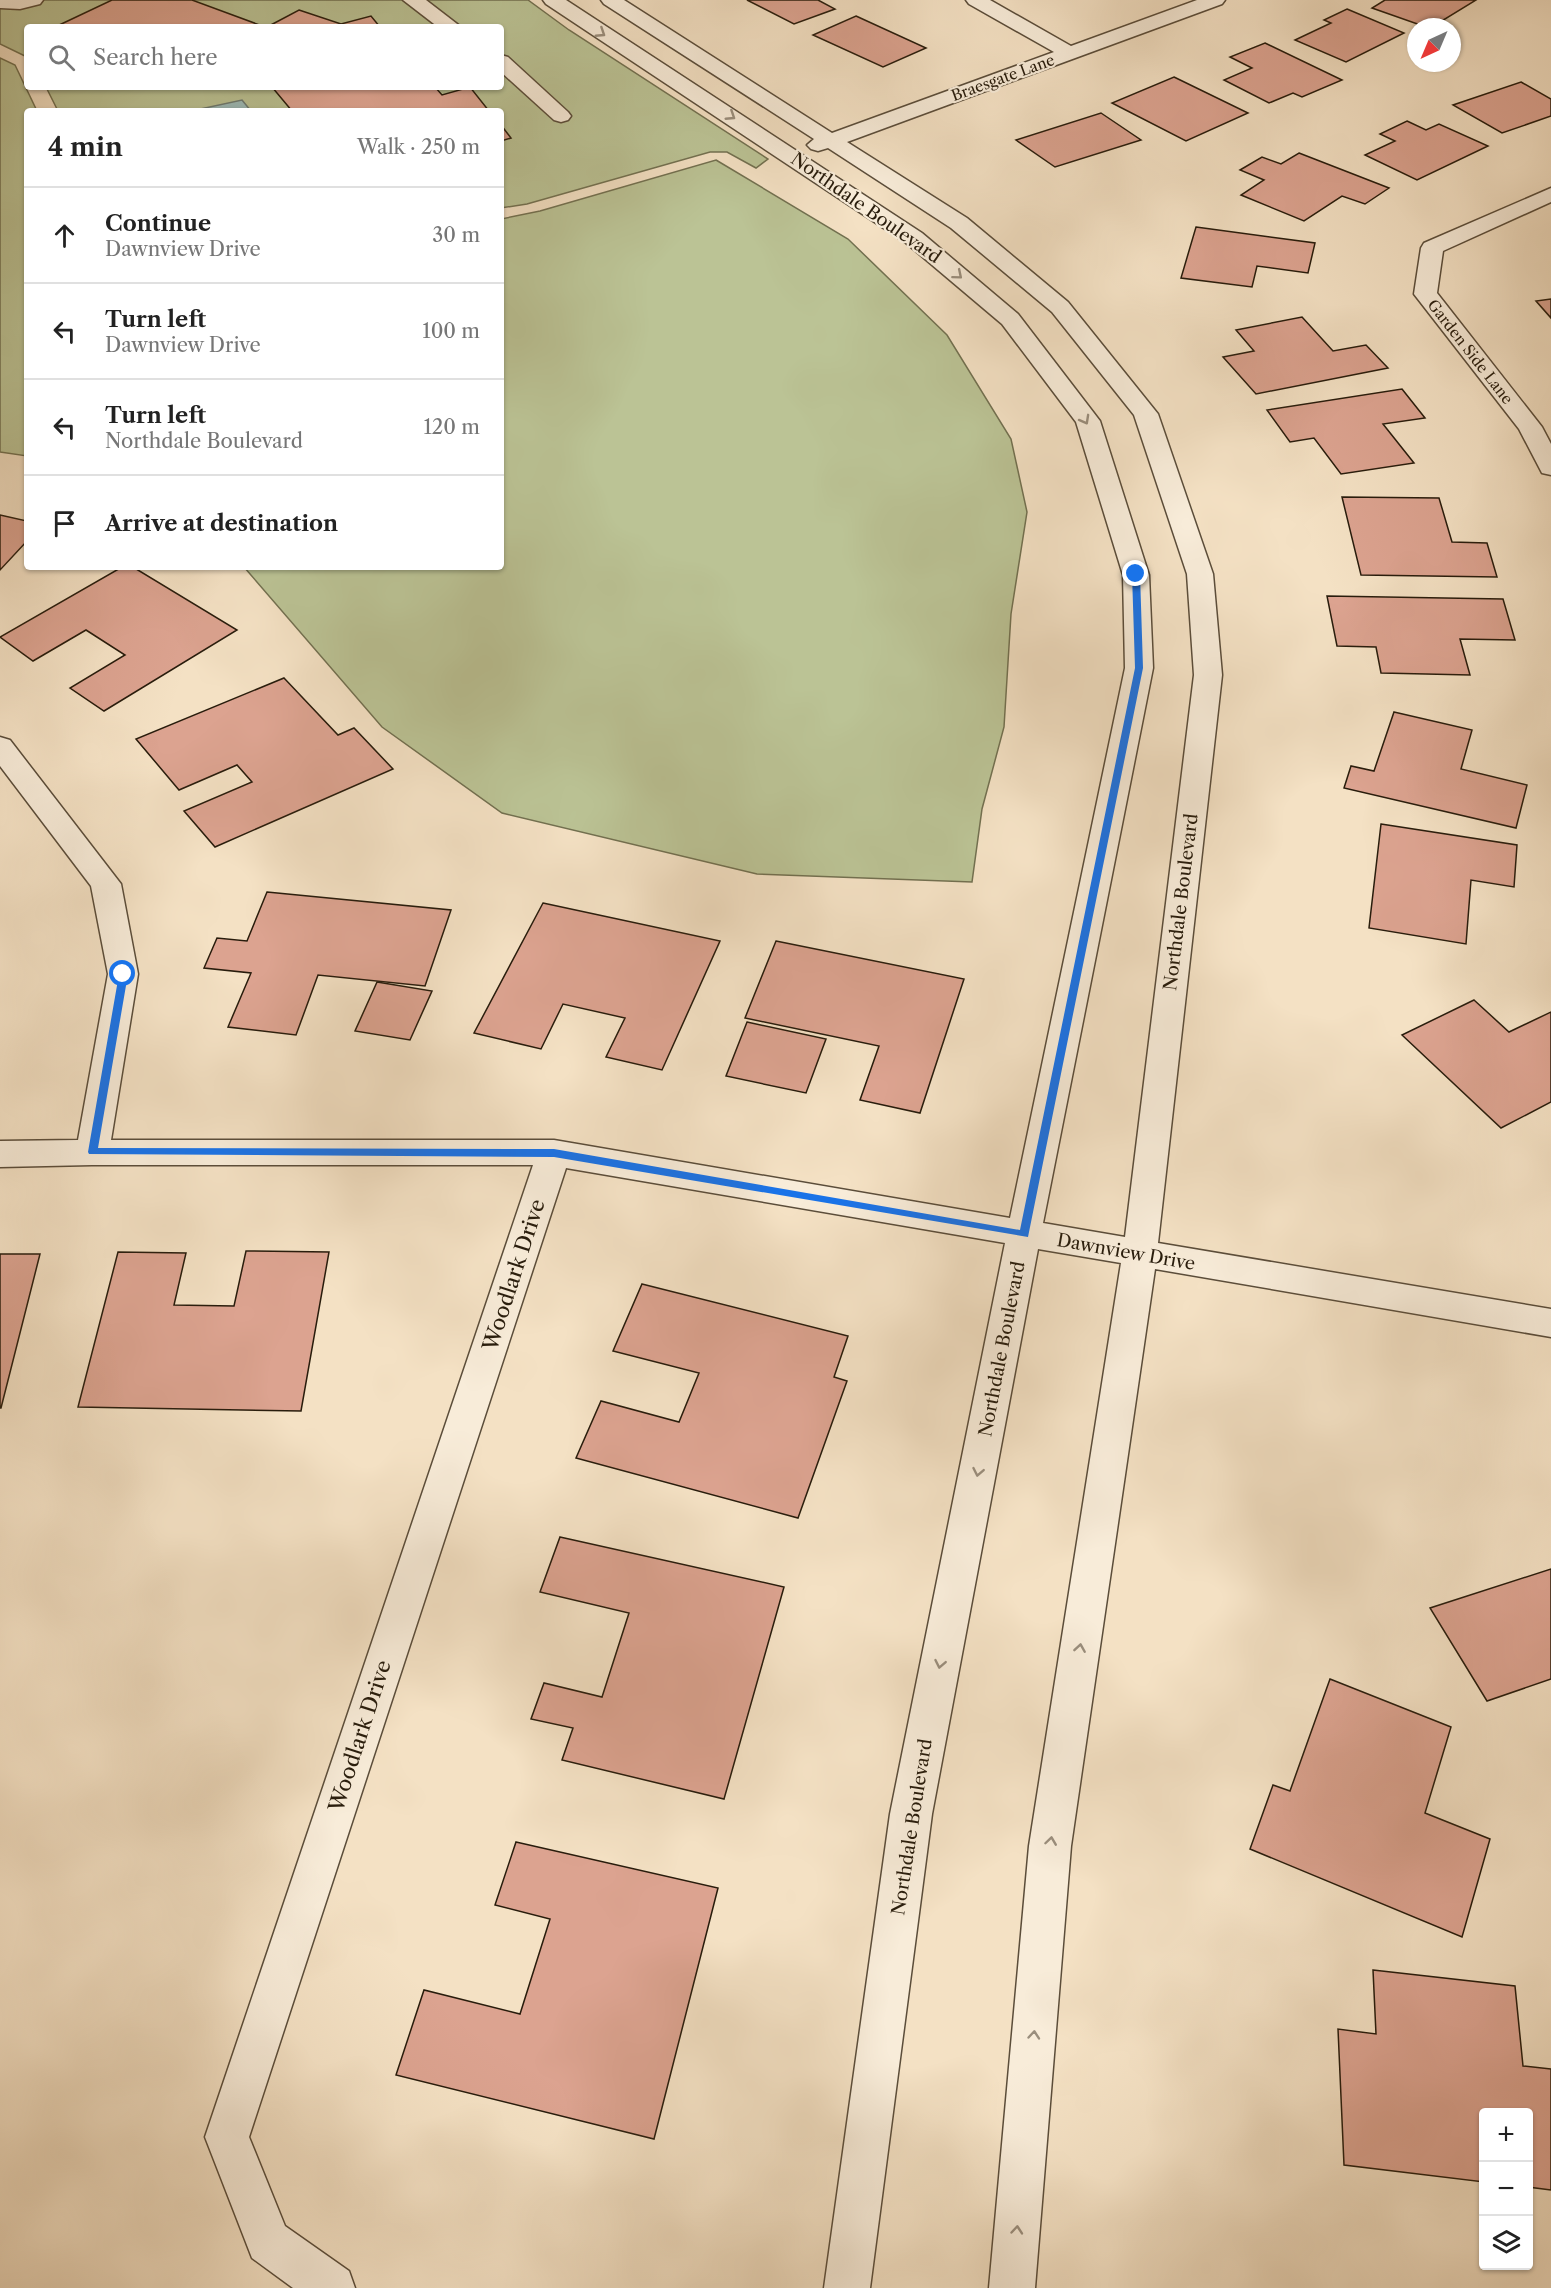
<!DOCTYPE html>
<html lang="en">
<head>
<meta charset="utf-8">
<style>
	:root { --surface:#fff; --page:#f2f2f2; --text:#222; --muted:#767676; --line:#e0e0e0 }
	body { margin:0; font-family:"Libre Caslon Text",serif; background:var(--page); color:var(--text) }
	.controls { position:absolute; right:18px; bottom:18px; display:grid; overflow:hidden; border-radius:6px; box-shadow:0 2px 4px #0004 }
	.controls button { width:54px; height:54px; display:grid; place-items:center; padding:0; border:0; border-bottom:2px solid var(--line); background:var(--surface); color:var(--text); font:30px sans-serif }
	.compass { position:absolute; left:1407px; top:18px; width:54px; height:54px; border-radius:50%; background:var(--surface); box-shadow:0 2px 4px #0004; rotate:224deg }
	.stop { position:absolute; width:18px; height:18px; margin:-14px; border:4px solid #1a73e8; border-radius:50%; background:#fff }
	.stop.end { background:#1a73e8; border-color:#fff; box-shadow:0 2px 6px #0008 }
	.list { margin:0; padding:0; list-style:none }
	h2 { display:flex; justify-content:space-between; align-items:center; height:78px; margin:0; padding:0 24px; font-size:26px }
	h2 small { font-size:20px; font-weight:400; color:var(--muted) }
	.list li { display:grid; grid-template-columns:39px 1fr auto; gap:18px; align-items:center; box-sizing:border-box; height:96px; padding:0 24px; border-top:2px solid var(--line) }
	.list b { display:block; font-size:22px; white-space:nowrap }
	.list p { margin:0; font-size:20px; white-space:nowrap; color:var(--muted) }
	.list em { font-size:20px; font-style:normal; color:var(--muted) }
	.icon { flex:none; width:33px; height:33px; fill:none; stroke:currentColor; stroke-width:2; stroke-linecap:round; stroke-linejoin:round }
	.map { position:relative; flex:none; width:1551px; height:2288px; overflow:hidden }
	.search { position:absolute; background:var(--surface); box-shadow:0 2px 4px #0004; left:24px; top:24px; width:480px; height:66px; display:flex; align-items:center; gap:15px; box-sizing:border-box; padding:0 21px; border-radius:6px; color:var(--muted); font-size:22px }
	.panel { position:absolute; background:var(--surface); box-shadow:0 2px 4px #0004; left:24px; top:108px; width:480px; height:462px; border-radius:6px }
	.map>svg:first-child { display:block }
</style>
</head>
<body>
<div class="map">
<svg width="1551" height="2288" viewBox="0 0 1551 2288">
	<rect width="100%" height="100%" fill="#f4e1c4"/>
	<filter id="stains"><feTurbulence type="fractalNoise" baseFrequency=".00333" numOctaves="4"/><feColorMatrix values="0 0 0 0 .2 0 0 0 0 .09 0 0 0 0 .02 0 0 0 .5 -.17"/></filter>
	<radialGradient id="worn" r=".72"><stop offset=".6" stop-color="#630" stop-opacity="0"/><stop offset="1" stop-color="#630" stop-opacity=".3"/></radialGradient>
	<g fill="#bbc395" stroke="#727050" stroke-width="1.5">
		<polygon points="0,0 528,0 569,30 768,159 756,168 727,152 710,152 527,204 501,208 501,111 58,111 46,87 501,87 501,27 27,27 27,57 0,44"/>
		<polygon points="0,58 15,65 37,111 27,111 27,456 0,452"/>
		<polygon points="716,160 848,239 947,335 1011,439 1027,512 1011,614 1004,727 982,809 972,882 757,874 502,813 382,727 244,567 501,567 501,219 540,211"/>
	</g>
	<polygon fill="#9dbcba" stroke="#6e7c74" stroke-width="1.5" points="242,100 251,111 191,111"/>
	<g fill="#dca390" stroke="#281c0c" stroke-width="1.5">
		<polygon points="112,0 192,0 265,27 55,27"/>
		<polygon points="747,0 818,0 835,9 794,24"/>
		<polygon points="1385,0 1476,0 1432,27 1426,27 1372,8"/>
		<polygon points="1347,9 1404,33 1346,62 1295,40 1331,23 1324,20"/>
		<polygon points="299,10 341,24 371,16 380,27 267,27"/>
		<polygon points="856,16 926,48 883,67 813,35"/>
		<polygon points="1265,43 1342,80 1302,97 1293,93 1269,103 1224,80 1252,68 1230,57"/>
		<polygon points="1174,77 1248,113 1186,141 1112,103"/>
		<polygon points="1521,82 1551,99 1551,116 1502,133 1453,105"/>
		<polygon points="272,87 435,87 442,95 470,87 489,111 292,111"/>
		<polygon points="1101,113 1141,140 1055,167 1016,140"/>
		<polygon points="1407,121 1426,130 1439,124 1488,146 1417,180 1365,155 1395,141 1380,134"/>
		<polygon points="501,125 511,138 501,141"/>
		<polygon points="1299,153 1389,188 1365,204 1342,196 1304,221 1241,195 1264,180 1240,170 1262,157 1281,164"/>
		<polygon points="1196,227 1315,243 1308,273 1257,266 1252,287 1181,278"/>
		<polygon points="1551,299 1551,318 1536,301"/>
		<polygon points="1302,317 1333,351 1366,345 1388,368 1256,394 1223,357 1254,351 1236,330"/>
		<polygon points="1402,389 1425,418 1383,424 1414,463 1341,474 1314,438 1290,442 1267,410"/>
		<polygon points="1342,497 1439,498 1452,542 1487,543 1497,577 1361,575"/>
		<polygon points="0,515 27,521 27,541 0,570"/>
		<polygon points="122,567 133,567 237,630 104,711 70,688 125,655 86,630 33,661 0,637"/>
		<polygon points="1327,596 1503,599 1515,640 1460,639 1470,675 1381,673 1376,647 1337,646"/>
		<polygon points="284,678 338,735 354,728 393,769 215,847 184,811 252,782 237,765 179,790 136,739"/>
		<polygon points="1394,712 1472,730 1461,769 1527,785 1516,828 1344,788 1351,766 1374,771"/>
		<polygon points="1381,824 1517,845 1514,887 1471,880 1466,944 1369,928"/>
		<polygon points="267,892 451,910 425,986 318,975 296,1035 228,1027 251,973 204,968 217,938 247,941"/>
		<polygon points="543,903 720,941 662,1070 606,1057 625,1018 563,1004 541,1049 474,1033"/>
		<polygon points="776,941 964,979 920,1113 860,1100 879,1046 745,1018"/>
		<polygon points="377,982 432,991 410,1040 355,1031"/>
		<polygon points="1474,1000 1509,1032 1551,1012 1551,1102 1501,1128 1402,1035"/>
		<polygon points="747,1022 826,1039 806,1093 726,1076"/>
		<polygon points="246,1251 329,1252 301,1411 78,1407 118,1252 186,1253 174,1305 234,1306"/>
		<polygon points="0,1254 40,1254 1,1408 0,1408"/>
		<polygon points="642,1284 848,1336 834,1377 847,1381 798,1518 576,1458 601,1401 679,1422 699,1373 613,1351"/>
		<polygon points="560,1537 784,1587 724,1799 562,1760 573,1728 531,1719 544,1683 602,1697 629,1613 540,1592"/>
		<polygon points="1551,1569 1551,1679 1487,1701 1430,1608"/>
		<polygon points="1330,1679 1451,1727 1425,1813 1490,1839 1462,1937 1250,1849 1273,1785 1290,1791"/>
		<polygon points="516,1842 718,1888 654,2139 396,2075 424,1990 520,2014 550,1919 495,1905"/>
		<polygon points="1373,1970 1515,1986 1523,2066 1551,2069 1551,2190 1528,2187 1528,2112 1484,2112 1484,2182 1344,2165 1338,2029 1376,2034"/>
	</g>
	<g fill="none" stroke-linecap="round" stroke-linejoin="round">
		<defs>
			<g id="minor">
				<polygon points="0,0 43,0 40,4 20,9 0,8"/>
				<polygon points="403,0 426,0 461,27 438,27"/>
				<polygon points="543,0 566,0 922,233 1018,314 1100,421 1149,575 1153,668 1043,1223 1125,1237 1194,675 1187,574 1134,415 1052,312 951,228 828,148 818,151 811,149 807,145 814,139 604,4 601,0 624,0 832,133 1054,52 969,4 966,0 990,0 1071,46 1197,0 1225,0 1222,4 847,142 967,218 1068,302 1158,414 1213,574 1222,675 1158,1243 1551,1309 1551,1337 1155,1269 1071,1846 1035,2288 989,2288 1029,1846 1121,1263 1038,1249 932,1814 870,2288 824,2288 890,1814 1005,1243 566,1168 249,2137 285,2226 349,2271 355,2288 293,2288 252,2258 205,2137 533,1165 92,1165 0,1167 0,1141 78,1140 108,974 91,886 0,766 0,737 10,740 121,884 138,974 111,1140 554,1140 1010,1218 1125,668 1123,575 1076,422 1002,324 906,243 546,4"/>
				<polygon points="501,55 508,57 568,112 571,116 568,120 561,122 554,120 501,72"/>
				<polygon points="1551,188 1551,202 1443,251 1437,293 1542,427 1551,444 1551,475 1542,473 1519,429 1414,294 1421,248 1424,243"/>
			</g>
		</defs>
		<use href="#minor" stroke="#5b4d3a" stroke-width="3"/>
		<use href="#minor" fill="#f8ecd9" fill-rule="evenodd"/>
	</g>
	<defs><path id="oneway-chevron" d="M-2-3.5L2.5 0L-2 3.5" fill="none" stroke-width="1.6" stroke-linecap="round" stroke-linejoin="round" transform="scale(1.5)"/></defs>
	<g stroke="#9a8e7d">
		<use href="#oneway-chevron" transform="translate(601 33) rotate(33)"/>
		<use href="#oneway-chevron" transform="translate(731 116) rotate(33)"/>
		<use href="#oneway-chevron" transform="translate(958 275) rotate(40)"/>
		<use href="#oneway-chevron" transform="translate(1085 420) rotate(61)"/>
		<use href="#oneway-chevron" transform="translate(978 1472) rotate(101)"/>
		<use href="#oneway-chevron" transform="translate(1080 1648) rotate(-81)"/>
		<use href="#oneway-chevron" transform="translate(940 1664) rotate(101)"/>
		<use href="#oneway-chevron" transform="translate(1051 1841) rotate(-82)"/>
		<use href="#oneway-chevron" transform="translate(1034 2035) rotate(-85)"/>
		<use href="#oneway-chevron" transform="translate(1017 2230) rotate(-85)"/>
	</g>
	<polygon fill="#1a73e8" points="1136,572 1140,574 1143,668 1028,1237 554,1157 89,1154 88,1152 119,974 123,971 128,974 98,1148 554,1149 1020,1230 1135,668 1132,574"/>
	<g text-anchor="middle" stroke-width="4.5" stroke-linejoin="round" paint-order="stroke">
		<g font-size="15" fill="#281c0c" stroke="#f8ecd9">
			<text transform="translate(1003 78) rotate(-20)" y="5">Braesgate Lane</text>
			<text transform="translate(1470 352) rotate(52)" y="5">Garden Side Lane</text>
		</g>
		<g font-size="18" fill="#281c0c" stroke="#f8ecd9">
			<text transform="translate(866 208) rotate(35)" y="6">Northdale Boulevard</text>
			<text transform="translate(1181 902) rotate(-83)" y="6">Northdale Boulevard</text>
			<text transform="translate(1126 1252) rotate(10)" y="6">Dawnview Drive</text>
			<text transform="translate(1002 1349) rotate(-79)" y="6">Northdale Boulevard</text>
			<text transform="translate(912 1827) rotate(-81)" y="6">Northdale Boulevard</text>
		</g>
		<g font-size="21" fill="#281c0c" stroke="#f8ecd9">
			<text transform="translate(514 1275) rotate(-72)" y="7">Woodlark Drive</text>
			<text transform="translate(360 1736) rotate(-72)" y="7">Woodlark Drive</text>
		</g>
	</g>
	<rect width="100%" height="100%" filter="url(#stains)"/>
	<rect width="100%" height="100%" fill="url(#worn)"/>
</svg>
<div class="controls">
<button>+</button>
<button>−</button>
<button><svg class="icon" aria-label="layers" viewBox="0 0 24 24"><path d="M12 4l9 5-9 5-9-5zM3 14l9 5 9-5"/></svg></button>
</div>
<svg class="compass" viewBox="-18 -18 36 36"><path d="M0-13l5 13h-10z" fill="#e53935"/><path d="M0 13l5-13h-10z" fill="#767676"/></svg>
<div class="stop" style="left:123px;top:974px"></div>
<div class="stop end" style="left:1136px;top:574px"></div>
<div class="search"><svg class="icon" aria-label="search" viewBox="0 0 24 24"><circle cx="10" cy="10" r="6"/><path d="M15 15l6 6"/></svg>Search here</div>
<section class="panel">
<h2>4 min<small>Walk · 250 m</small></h2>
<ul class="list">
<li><svg class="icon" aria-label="ahead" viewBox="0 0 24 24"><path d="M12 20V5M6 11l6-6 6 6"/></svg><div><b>Continue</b><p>Dawnview Drive</p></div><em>30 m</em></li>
<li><svg class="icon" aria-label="left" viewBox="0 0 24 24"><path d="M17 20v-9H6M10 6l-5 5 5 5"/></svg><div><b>Turn left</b><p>Dawnview Drive</p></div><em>100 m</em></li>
<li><svg class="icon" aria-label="left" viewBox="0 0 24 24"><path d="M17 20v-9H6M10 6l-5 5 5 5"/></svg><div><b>Turn left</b><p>Northdale Boulevard</p></div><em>120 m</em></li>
<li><svg class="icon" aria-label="arrive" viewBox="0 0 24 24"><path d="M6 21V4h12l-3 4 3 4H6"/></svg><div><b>Arrive at destination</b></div></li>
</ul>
</section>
</div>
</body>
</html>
